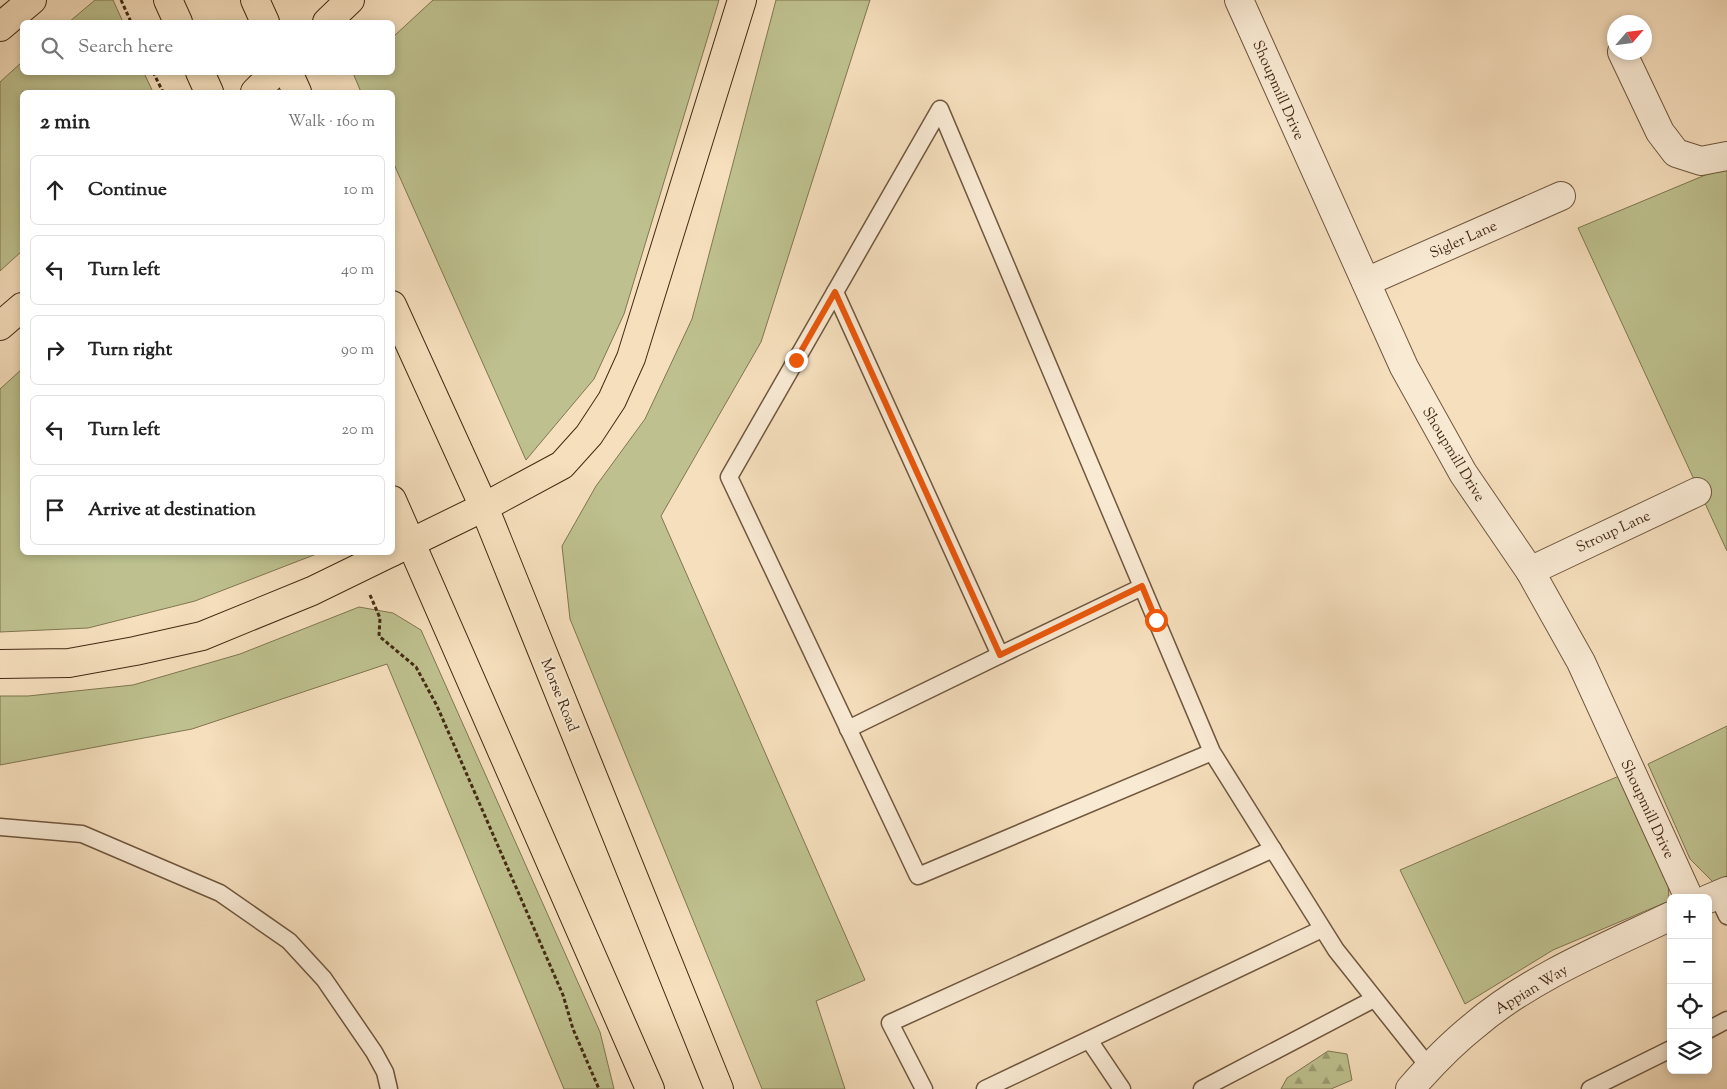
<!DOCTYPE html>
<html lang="en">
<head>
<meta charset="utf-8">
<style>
	:root { --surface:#fff; --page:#f6f6f6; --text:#222; --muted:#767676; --line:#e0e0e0 }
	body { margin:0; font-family:"Sorts Mill Goudy",serif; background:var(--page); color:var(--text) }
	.controls { position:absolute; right:15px; bottom:15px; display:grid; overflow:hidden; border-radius:8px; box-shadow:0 2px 8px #0003 }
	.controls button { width:45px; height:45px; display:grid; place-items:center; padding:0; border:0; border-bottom:1px solid var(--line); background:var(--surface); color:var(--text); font:25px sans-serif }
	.compass { position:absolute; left:1607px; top:15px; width:45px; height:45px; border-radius:50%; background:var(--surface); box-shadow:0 2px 8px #0003; rotate:62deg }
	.stop { position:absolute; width:15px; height:15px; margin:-11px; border:4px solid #ea580c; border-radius:50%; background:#fff }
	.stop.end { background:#ea580c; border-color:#fff; box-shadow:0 1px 5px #0008 }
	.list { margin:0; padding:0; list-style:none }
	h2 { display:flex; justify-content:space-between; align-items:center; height:65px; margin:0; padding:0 20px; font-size:21px }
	h2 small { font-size:16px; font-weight:400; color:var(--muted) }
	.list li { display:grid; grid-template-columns:32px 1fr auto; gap:15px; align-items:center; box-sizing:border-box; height:70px; margin:0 10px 10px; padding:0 10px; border:1px solid var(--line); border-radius:8px }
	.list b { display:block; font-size:19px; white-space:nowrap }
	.list em { font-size:16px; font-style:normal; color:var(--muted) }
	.icon { flex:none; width:28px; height:28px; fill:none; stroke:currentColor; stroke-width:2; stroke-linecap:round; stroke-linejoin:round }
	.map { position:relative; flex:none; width:1727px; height:1089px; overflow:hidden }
	.search { position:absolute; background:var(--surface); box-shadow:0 2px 8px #0003; left:20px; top:20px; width:375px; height:55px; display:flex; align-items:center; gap:12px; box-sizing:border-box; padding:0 18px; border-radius:8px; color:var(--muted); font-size:19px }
	.panel { position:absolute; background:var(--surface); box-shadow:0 2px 8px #0003; left:20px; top:90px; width:375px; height:465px; border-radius:8px }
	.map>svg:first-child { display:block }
</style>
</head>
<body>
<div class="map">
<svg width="1727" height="1089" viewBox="0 0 1727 1089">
	<defs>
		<pattern id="forest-firs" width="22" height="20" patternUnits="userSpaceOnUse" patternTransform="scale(1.25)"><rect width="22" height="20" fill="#bec18f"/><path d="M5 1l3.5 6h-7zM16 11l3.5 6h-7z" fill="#9c9d74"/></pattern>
	</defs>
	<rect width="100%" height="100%" fill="#f6dfbd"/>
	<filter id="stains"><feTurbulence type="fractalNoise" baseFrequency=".004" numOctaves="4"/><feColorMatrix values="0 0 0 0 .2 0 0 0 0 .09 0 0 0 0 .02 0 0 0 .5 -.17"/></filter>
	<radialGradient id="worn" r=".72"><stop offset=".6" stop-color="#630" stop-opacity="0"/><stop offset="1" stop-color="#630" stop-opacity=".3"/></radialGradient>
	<g fill="#bec18f" stroke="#807651">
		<polygon points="95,0 113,0 123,22 69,22"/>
		<polygon points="433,0 719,0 624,314 594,379 526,460 393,162 392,92 361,92 353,73 392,72 393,37"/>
		<polygon points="776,0 870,0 761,342 661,516 865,980 816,1001 845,1089 762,1089 570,619 562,546 596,486 645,419 692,319"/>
		<polygon points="22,62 22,72 144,73 153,92 22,92 22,251 0,271 0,82"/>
		<polygon points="1727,166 1727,551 1578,228"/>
		<polygon points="22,369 22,552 319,553 195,601 88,628 0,632 0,389"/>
		<polygon points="359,607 393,613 421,630 600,1032 614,1089 564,1089 387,664 192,729 0,765 0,696 28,696 133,685 240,654"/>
		<polygon points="1727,726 1727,876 1713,882 1690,859 1648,764"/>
		<polygon points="1619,776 1668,879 1669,901 1553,950 1465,1004 1400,870"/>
	</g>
	<polygon fill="url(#forest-firs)" stroke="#807651" points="1328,1051 1347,1054 1352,1080 1331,1089 1281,1089 1287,1078"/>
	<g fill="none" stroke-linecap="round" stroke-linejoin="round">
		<defs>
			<g id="lane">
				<polyline points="835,292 1000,655 848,729"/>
				<polyline points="1000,655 1142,587"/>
				<polyline points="1212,752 918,876 729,477 940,109 1212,752 1336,950 1429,1067"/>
				<polyline points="0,827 82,834 220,893 289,941 324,979 374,1052 385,1072 389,1089"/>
				<polyline points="1717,895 1727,916"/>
				<polyline points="1708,1030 1727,1020"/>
				<polyline points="1089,1040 1122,1089"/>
				<polyline points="924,1089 890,1023 1273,849"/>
				<polyline points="985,1089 1322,929"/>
				<polyline points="1202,1089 1374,999"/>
				<polyline points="1590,1089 1671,1049"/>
			</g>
			<g id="street">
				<polyline points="1239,0 1404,367 1463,473 1530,571 1581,662 1689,898"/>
				<polyline points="1622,52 1660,132 1676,153 1701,161 1727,156"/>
				<polyline points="1366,282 1561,196"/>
				<polyline points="1530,571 1697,492"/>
				<polyline points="1708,899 1727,891"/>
				<path d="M 1410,1089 C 1430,1066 1451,1044 1475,1025 C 1530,978 1606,947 1671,916"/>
			</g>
			<g id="primary">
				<polyline points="168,0 178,22"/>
				<polyline points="255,0 265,22"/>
				<polyline points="200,72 209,92"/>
				<polyline points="288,72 297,92"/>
				<polyline points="392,305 484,507 719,1089"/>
				<polyline points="392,500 650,1089"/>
			</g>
			<g id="highway">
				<polyline points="327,22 350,0"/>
				<polyline points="0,27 32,0"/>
				<polyline points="255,92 275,72"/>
				<polyline points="0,326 22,307"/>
				<polyline points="392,552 484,507 562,465 589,435 612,400 631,358 742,0"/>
				<polyline points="0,664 69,663 135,651 202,636 312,591 392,552"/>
			</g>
		</defs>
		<use href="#lane" stroke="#70573e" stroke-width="19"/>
		<use href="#street" stroke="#70573e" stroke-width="30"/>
		<use href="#primary" stroke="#432a13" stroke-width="30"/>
		<use href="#highway" stroke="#432a13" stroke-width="30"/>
		<g stroke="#432a13" stroke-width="3" stroke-dasharray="4 2.5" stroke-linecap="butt">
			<polyline points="121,0 131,22"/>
			<polyline points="153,72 163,92"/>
			<polyline points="370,595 380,618 379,636 416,667 437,706 563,995 573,1029 599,1089"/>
		</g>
		<use href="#lane" stroke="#f9ead4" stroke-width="16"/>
		<use href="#street" stroke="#f9ead4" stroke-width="28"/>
		<use href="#primary" stroke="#f6dfbd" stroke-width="28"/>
		<use href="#highway" stroke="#f6dfbd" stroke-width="28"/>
	</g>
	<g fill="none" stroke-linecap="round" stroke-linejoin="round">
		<polyline stroke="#ea580c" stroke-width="6" points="796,360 835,292 1000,655 1142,586 1156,620"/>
	</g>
	<g text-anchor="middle" stroke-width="4" stroke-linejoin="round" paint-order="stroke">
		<g font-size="15" fill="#432a13" stroke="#f9ead4">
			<text transform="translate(1279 90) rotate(66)" y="5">Shoupmill Drive</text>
			<text transform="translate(1463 239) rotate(-24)" y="5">Sigler Lane</text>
			<text transform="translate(1454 454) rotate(59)" y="5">Shoupmill Drive</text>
			<text transform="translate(1613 531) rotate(-25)" y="5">Stroup Lane</text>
			<text transform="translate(560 695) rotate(68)" y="5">Morse Road</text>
			<text transform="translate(1648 809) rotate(65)" y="5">Shoupmill Drive</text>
			<text transform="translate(1531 989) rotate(-31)" y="5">Appian Way</text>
		</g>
	</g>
	<rect width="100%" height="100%" filter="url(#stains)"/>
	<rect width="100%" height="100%" fill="url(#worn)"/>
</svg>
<div class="controls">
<button>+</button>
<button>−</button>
<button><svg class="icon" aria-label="locate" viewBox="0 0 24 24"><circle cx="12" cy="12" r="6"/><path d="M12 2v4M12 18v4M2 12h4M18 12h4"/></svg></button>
<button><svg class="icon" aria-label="layers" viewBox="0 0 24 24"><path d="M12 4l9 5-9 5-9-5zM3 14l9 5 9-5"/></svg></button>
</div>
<svg class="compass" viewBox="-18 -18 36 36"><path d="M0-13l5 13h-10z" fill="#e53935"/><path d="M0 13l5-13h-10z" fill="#767676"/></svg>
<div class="stop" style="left:1156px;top:620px"></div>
<div class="stop end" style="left:796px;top:360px"></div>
<div class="search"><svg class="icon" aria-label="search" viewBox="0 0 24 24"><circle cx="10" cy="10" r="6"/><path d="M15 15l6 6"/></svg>Search here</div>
<section class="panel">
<h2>2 min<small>Walk · 160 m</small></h2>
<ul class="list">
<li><svg class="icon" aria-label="ahead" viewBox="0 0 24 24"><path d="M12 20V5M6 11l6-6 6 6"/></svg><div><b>Continue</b></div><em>10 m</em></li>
<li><svg class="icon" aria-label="left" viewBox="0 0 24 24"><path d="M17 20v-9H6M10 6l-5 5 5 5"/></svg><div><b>Turn left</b></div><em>40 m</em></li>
<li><svg class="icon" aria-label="right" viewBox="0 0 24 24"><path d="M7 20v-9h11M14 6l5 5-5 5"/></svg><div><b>Turn right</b></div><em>90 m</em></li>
<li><svg class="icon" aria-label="left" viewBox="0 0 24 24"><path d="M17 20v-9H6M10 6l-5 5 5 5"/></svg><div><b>Turn left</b></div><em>20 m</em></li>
<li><svg class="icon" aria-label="arrive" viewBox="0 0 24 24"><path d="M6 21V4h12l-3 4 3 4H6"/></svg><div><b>Arrive at destination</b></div></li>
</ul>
</section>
</div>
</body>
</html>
